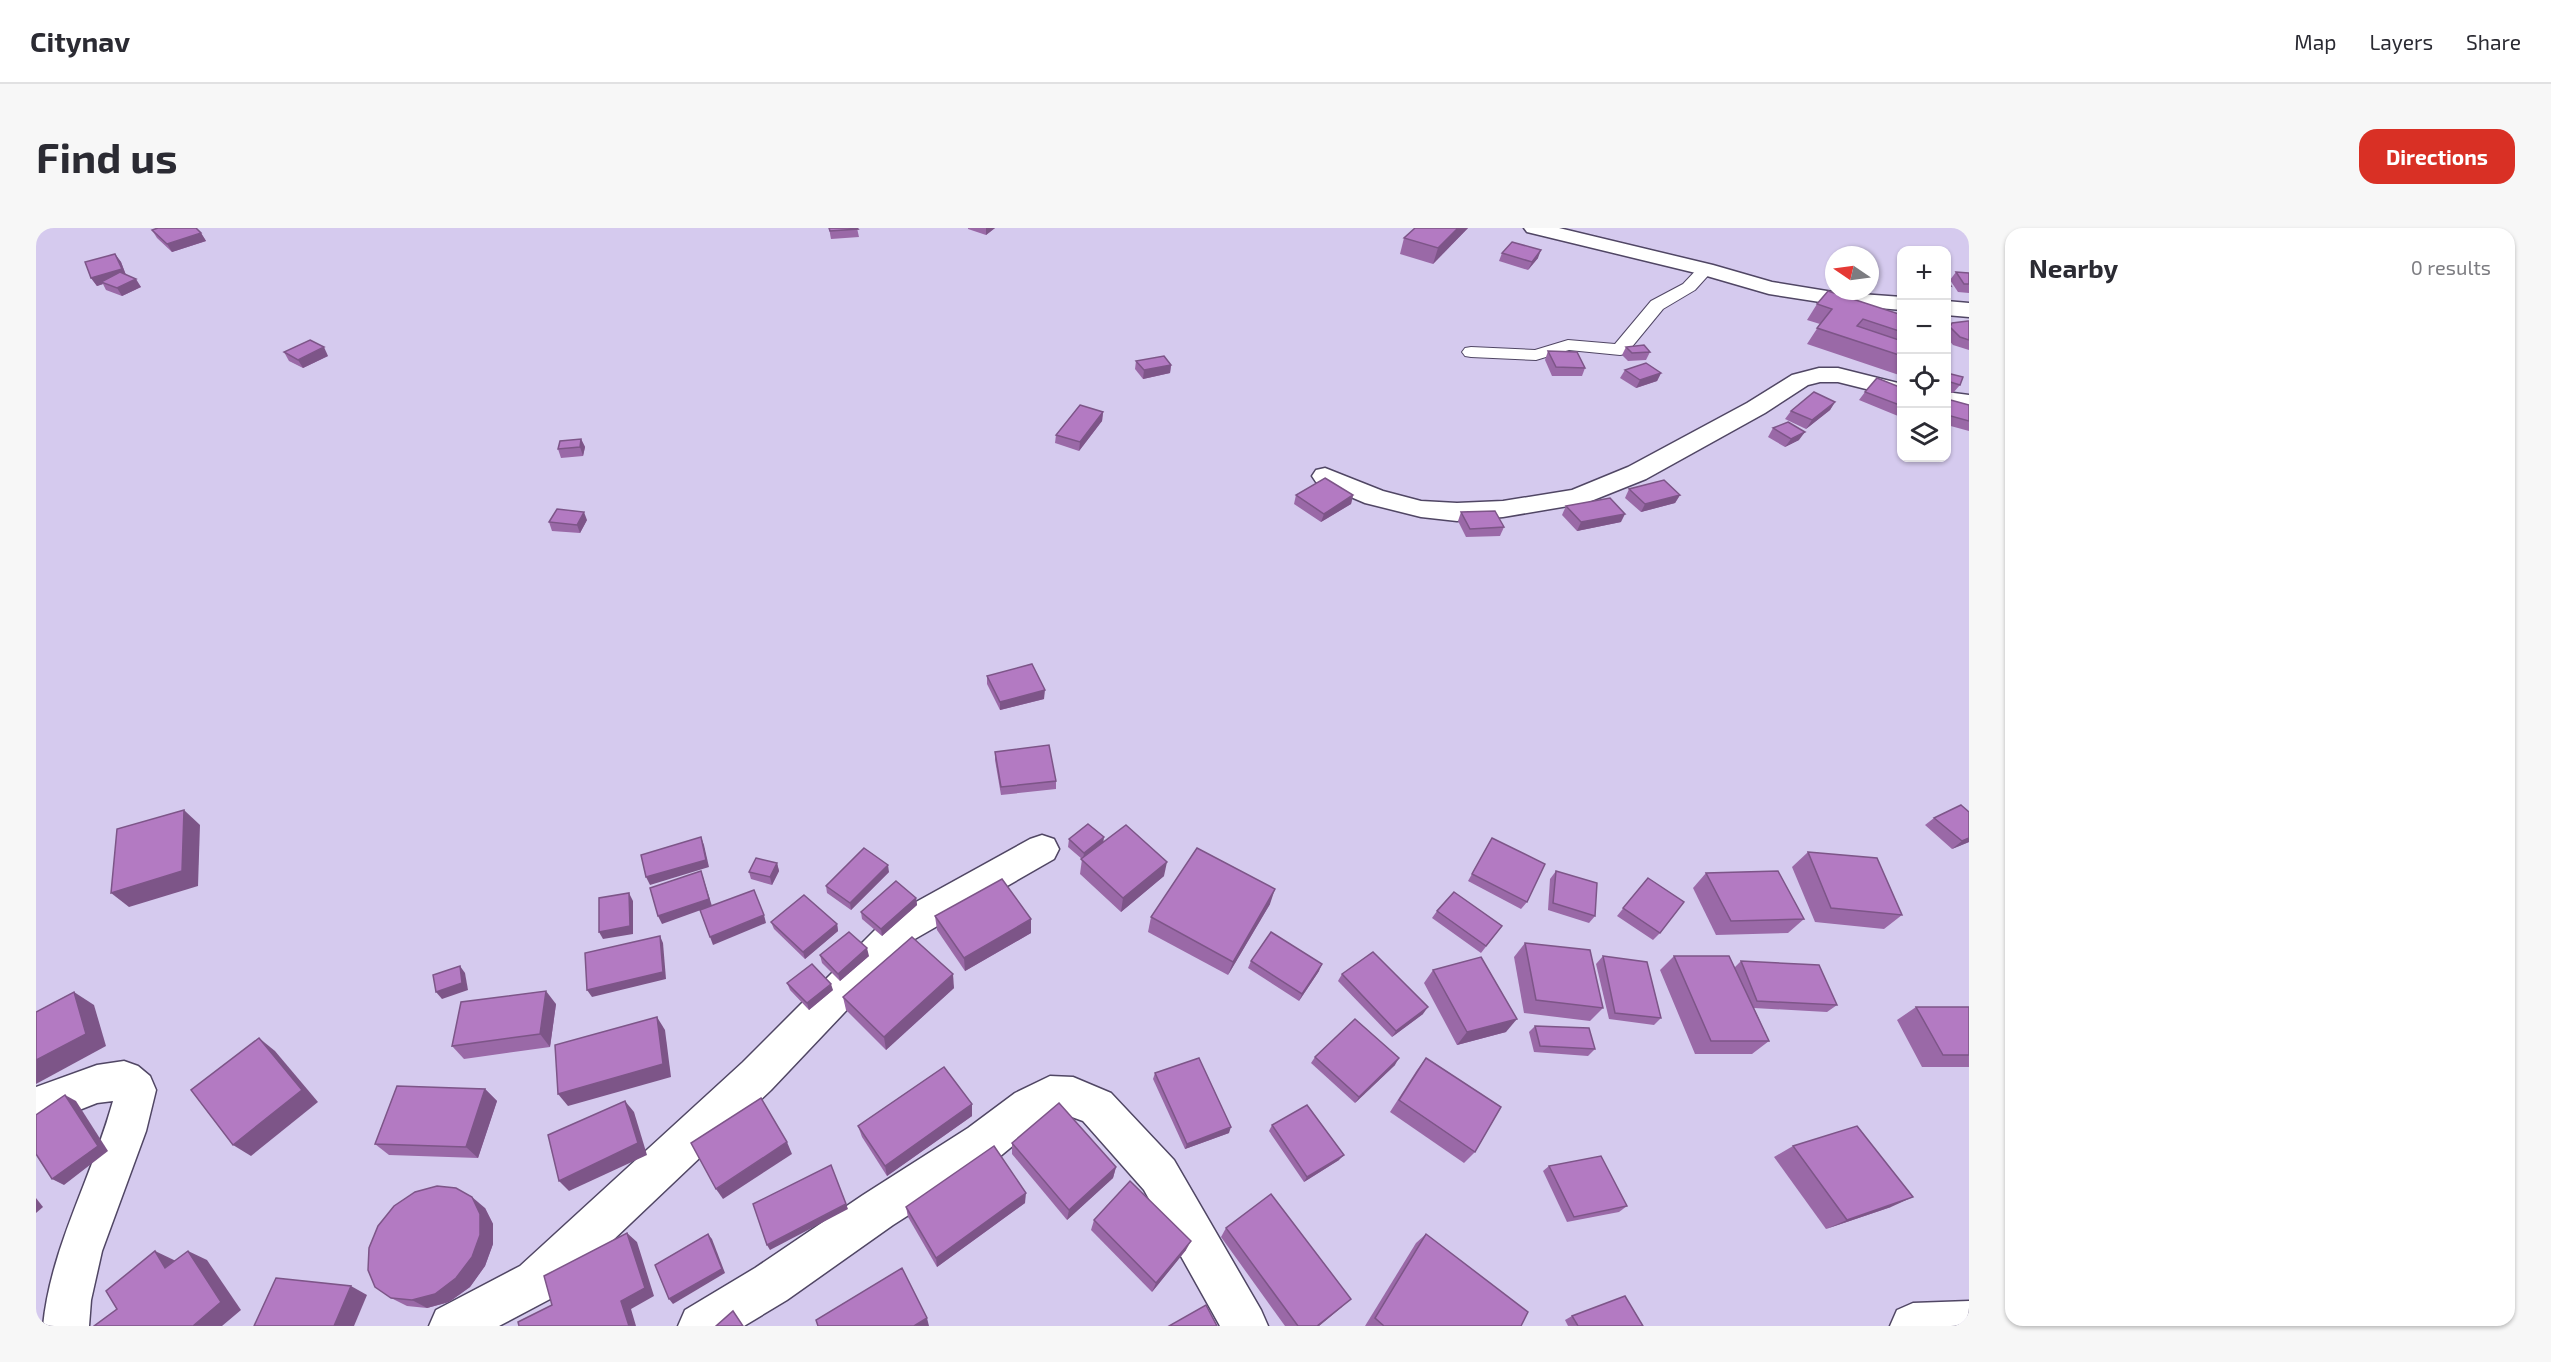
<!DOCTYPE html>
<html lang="en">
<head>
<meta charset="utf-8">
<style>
	:root { --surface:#fff; --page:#f7f7f7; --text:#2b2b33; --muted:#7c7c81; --line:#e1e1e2; --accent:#d93025 }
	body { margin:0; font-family:"Exo 2",sans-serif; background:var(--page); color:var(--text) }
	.controls { position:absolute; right:18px; top:18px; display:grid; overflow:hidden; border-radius:12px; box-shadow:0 2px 4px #0004 }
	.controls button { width:54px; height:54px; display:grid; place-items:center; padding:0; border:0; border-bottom:2px solid var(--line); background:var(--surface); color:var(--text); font:30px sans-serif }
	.compass { position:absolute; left:1789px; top:18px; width:54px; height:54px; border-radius:50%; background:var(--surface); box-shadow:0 2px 4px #0004; rotate:283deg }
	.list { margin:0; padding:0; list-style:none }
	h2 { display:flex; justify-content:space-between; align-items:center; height:78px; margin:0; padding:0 24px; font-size:26px }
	h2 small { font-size:20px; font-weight:400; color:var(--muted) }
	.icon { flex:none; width:33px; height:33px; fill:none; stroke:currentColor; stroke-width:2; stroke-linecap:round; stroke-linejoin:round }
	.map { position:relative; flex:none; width:1933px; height:1098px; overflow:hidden; border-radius:18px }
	header { display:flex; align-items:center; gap:36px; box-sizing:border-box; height:84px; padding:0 30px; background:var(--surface); border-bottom:2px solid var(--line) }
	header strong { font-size:28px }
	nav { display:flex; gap:33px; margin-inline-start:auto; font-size:21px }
	.intro { display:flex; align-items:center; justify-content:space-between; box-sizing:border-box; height:144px; padding:0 36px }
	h1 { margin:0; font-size:42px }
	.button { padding:15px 27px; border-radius:18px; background:var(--accent); color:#fff; font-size:21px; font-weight:700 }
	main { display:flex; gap:36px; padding:0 36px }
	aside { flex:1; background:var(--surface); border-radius:18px; box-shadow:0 2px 4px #0004 }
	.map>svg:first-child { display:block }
</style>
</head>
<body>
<header>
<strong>Citynav</strong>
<nav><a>Map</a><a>Layers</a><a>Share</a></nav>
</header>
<div class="intro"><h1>Find us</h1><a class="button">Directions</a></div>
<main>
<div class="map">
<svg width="1933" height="1098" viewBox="0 0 1933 1098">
	<rect width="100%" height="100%" fill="#d5caee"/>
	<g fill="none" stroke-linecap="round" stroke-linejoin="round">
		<defs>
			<polygon id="lane" points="1670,36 1678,41 1659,62 1627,81 1590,126 1584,127 1533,122 1500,132 1435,129 1429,128 1426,124 1429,120 1435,119 1499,122 1532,112 1579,116 1615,73 1647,56 1664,38"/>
			<g id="street">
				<polygon points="1488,0 1523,0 1677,37 1736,54 1797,64 1866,69 1866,82 1797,76 1733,66 1664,46 1491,4"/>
				<polygon points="1910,73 1933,75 1933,89 1910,87"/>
				<polygon points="1783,140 1802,140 1866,156 1866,170 1802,154 1784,154 1772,157 1729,185 1610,251 1550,275 1467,289 1421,293 1385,289 1329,275 1280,254 1276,248 1280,242 1289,240 1347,263 1385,273 1421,275 1467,273 1536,262 1592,239 1711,175 1756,147"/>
				<polygon points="1910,164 1933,167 1933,181 1910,178"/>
				<polygon points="1006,607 1018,611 1023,621 1018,631 877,712 735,862 516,1070 463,1098 393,1098 400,1082 484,1038 707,834 851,690 994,611"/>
				<path d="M 88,833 L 102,838 L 114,848 L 120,862 L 110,903 L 66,1023 L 55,1072 L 53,1098 L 7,1098 C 15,1018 56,950 77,873 L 61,875 L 0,899 L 0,859 L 61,837 Z"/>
				<polygon points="1014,848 1037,849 1075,865 1138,932 1225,1082 1232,1098 1184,1098 1108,962 1047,893 1036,889 1017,888 1007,893 962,930 857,997 751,1072 708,1098 642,1098 649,1082 719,1040 827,967 932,900 979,865"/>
				<polygon points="1933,1073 1933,1098 1854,1098 1861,1082 1877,1075"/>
			</g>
		</defs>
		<use href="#lane" stroke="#504664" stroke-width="2"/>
		<use href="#street" stroke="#504664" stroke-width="3"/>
		<use href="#lane" fill="#fff" fill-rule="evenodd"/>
		<use href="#street" fill="#fff" fill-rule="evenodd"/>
	</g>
	<g fill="#9a69a7">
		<polygon points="793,0 821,0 823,9 795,11"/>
		<polygon points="932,0 959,0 950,7 932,1"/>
		<polygon points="1379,0 1432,0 1397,36 1364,26 1368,10"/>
		<polygon points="116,2 165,5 170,13 136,24 121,10"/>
		<polygon points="1466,25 1502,30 1492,42 1463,33"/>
		<polygon points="79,26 85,34 90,47 105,59 86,68 70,62 67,56 61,58 55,50"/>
		<polygon points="1920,44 1933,45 1933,65 1922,64 1914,52"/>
		<polygon points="1781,76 1866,87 1866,148 1771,116 1784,96 1771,92"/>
		<polygon points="1933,93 1933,122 1917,117 1911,110 1911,103 1916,95"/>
		<polygon points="1590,119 1614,124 1610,132 1592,133 1586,127"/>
		<polygon points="1512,123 1549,140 1546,148 1516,148 1509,132"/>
		<polygon points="248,124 292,128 267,140 253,133"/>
		<polygon points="1100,133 1135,137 1134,145 1107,151 1099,141"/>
		<polygon points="1589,142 1625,145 1621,153 1600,160 1584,150"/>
		<polygon points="1911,145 1924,157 1917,165 1911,163"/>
		<polygon points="1866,160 1866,183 1862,188 1823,172 1829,164"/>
		<polygon points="1911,171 1933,177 1933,203 1911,197"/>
		<polygon points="1799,174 1794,182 1770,201 1749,191 1755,183"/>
		<polygon points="1067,184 1066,193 1043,223 1019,215 1020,207"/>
		<polygon points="1737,200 1763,212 1749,219 1732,209"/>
		<polygon points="545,211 549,219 547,228 525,230 522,221"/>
		<polygon points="1593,261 1644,267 1639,275 1605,284 1589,270"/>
		<polygon points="1260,267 1317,267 1315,276 1285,294 1258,276"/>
		<polygon points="1530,278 1585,294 1541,303 1526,287"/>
		<polygon points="1425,284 1468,299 1464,308 1430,309 1422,293"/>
		<polygon points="551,292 544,305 516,303 513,294"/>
		<polygon points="951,448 1008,471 964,482 951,456"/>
		<polygon points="959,524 1020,553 1020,561 965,567 959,532"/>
		<polygon points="1933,584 1933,614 1916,621 1889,597 1898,590"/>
		<polygon points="1456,610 1491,674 1485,681 1432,653"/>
		<polygon points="1033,611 1067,615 1128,648 1085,684 1044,646 1046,631 1032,619"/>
		<polygon points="1772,624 1866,687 1848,701 1779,694 1756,639"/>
		<polygon points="741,635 743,643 736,657 715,651 713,644"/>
		<polygon points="1520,643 1559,688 1553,695 1512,682 1514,651"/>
		<polygon points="853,644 815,682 791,665 790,658"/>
		<polygon points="1670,645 1768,691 1752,705 1680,707 1657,660"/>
		<polygon points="1612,650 1624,705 1617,712 1581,688"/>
		<polygon points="880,670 881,677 846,708 826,691 825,684"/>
		<polygon points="1234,676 1192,747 1112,704 1115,689"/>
		<polygon points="1401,683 1466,698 1445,725 1396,690"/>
		<polygon points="899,688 995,705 929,743 901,702"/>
		<polygon points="735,694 801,696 802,703 769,731 738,701"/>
		<polygon points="1489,715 1567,780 1554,793 1488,785 1478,729"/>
		<polygon points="784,727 833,728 804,753 786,735"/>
		<polygon points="1567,728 1625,790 1618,797 1573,791 1560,736"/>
		<polygon points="1638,728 1699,739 1705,733 1801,777 1791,784 1718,780 1733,813 1716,826 1659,826 1624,742"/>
		<polygon points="1215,733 1283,743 1263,773 1212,740"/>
		<polygon points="1397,742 1470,804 1421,817 1388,755"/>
		<polygon points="1306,746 1387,786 1356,809 1302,753"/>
		<polygon points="751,755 797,762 773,782 754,762"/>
		<polygon points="918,760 850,822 810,782 807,769"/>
		<polygon points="520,776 514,819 428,831 416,818"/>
		<polygon points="1880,779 1933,779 1933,839 1886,839 1861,792"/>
		<polygon points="1499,798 1559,821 1552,828 1498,824 1493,804"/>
		<polygon points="1279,829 1359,837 1319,875 1275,835"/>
		<polygon points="1390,830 1439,924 1428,935 1354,884 1381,842"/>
		<polygon points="1119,845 1193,905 1149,921 1117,851"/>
		<polygon points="449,861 461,873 442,930 353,927 339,916"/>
		<polygon points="936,876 936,888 851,948 826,909 822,898"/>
		<polygon points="1236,897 1303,932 1268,954 1233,903"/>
		<polygon points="976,915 1080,939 1077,950 1031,992 976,926"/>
		<polygon points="1757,918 1855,979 1790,1001 1738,929"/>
		<polygon points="1513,938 1591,978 1583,984 1531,994 1507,943"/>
		<polygon points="989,975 901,1039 872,989 870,979"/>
		<polygon points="449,980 457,996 457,1016 449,1038 434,1059 413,1074 391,1080 371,1078 355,1070"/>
		<polygon points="1058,992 1150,1022 1116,1064 1055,1002"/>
		<polygon points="1190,1000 1306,1079 1283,1098 1249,1098 1185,1009"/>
		<polygon points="1390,1006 1485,1098 1329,1098 1380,1015"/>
		<polygon points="1536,1088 1607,1098 1532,1098 1529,1092"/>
	</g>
	<g fill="#7d5588">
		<polygon points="950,0 959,0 950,7"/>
		<polygon points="1422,0 1432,0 1397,36 1402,20"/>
		<polygon points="165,5 170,13 136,24 131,16"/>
		<polygon points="1505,22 1502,30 1492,42 1496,34"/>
		<polygon points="79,26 85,34 91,50 65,54 67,56 61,58 55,50"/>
		<polygon points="100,51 105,59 86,68 81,60"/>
		<polygon points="288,119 292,128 267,140 262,132"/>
		<polygon points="1135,137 1134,145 1107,151 1108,142"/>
		<polygon points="1625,145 1621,153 1600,160 1604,152"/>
		<polygon points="1799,174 1794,182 1770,201 1776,192"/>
		<polygon points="1067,184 1066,193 1043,223 1044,214"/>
		<polygon points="1769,204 1763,212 1749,219 1755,211"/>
		<polygon points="545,211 549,219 547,228 544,219"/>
		<polygon points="1317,267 1315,276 1285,294 1288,286"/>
		<polygon points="1644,267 1639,275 1605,284 1609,276"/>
		<polygon points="548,284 551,292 544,305 541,297"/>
		<polygon points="1589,286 1585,294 1541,303 1545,294"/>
		<polygon points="1009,462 1008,471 964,482 964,474"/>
		<polygon points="148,582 164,597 162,658 93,679 75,665"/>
		<polygon points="665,609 668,617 673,639 614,657 610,649"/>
		<polygon points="1068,609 1067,617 1047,632 1048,625"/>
		<polygon points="1933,610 1933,614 1916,621 1926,613"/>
		<polygon points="1131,634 1128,648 1085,684 1087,670"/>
		<polygon points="741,635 743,643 736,657 734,649"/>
		<polygon points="852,637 853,644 815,682 814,675"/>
		<polygon points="665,643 676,678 626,696 622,688"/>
		<polygon points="1239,661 1234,676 1192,747 1197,734"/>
		<polygon points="593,665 597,673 597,706 567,711 563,704"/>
		<polygon points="880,670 881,677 846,708 845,701"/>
		<polygon points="728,687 730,695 677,717 674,709"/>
		<polygon points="995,691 995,705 929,743 928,730"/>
		<polygon points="801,696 802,703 769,731 767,724"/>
		<polygon points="624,708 627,715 630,751 556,769 551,762"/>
		<polygon points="831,720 833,728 804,753 802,746"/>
		<polygon points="1286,736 1283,743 1263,773 1266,766"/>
		<polygon points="424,738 429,745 432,762 406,771 400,764"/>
		<polygon points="917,746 918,760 850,822 848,809"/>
		<polygon points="795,756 797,762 773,782 771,775"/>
		<polygon points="510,763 520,776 514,819 504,806"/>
		<polygon points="38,764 58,777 70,818 0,856 0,832"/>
		<polygon points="1392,779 1387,786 1356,809 1360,803"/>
		<polygon points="621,789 629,802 635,849 532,878 522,866"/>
		<polygon points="1481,791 1470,804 1421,817 1431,804"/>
		<polygon points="223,810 239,823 282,874 215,928 197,917"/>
		<polygon points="1363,830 1359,837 1319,875 1323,869"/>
		<polygon points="449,861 461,873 442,930 430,919"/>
		<polygon points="29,867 40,873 72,923 28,957 16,951"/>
		<polygon points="589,873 598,884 611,927 533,963 523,953"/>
		<polygon points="936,876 936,888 851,948 849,938"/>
		<polygon points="1195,899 1193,905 1149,921 1151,916"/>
		<polygon points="751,914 756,926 687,971 680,961"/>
		<polygon points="1308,927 1303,932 1268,954 1271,949"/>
		<polygon points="1080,939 1077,950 1031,992 1033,982"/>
		<polygon points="990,965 989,975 901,1039 900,1030"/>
		<polygon points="436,969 449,980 457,996 457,1016 449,1038 434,1059 413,1074 391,1080 376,1072"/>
		<polygon points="1877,969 1855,979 1790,1001 1811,992"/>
		<polygon points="0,970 7,979 0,985"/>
		<polygon points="810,976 812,981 734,1022 731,1017"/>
		<polygon points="591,1005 601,1014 618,1068 595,1081 600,1098 593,1098 585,1073"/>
		<polygon points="672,1006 676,1011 689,1045 637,1076 633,1071"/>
		<polygon points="1155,1013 1150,1022 1116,1064 1120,1055"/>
		<polygon points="119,1023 140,1033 129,1040"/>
		<polygon points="152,1023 171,1032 205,1082 186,1098 157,1098"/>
		<polygon points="315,1058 331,1067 318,1098 298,1098"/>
		<polygon points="1315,1071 1283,1098 1281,1098"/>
		<polygon points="891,1090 893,1098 878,1098"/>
	</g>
	<g fill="#b37ac2" stroke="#7d5588" stroke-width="1.5">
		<polygon points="122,0 160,0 165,5 131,16 116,2"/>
		<polygon points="793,0 821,0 822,1 794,3"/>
		<polygon points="1379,0 1422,0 1402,20 1368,10"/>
		<polygon points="1476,14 1505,22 1496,34 1466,25"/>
		<polygon points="79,26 86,41 55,50 49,34"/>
		<polygon points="84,44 100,51 81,60 65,54"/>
		<polygon points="1920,44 1933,45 1933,56 1928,56"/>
		<polygon points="1911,52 1915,58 1911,57"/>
		<polygon points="1792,63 1866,87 1866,104 1827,91 1821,98 1866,113 1866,128 1781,100 1796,81 1781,76"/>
		<polygon points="1932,93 1933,93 1933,112 1924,109 1914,99 1916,95"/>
		<polygon points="274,112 288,119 262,132 248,124"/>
		<polygon points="1608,117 1614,124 1596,125 1590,119"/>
		<polygon points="1512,123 1541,124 1549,140 1520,139"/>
		<polygon points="1128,128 1135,137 1108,142 1100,133"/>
		<polygon points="1610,135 1625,145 1604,152 1589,142"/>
		<polygon points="1911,145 1927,149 1924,157 1911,153"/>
		<polygon points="1841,150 1866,160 1866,178 1829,164"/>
		<polygon points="1778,164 1799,174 1776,192 1755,183"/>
		<polygon points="1911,171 1933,177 1933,193 1911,187"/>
		<polygon points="1044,177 1067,184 1044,214 1020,207"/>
		<polygon points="1752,194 1769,204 1755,211 1737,200"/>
		<polygon points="545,211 544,219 522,221 524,213"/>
		<polygon points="1289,250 1317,267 1288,286 1260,267"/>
		<polygon points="1628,252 1644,267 1609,276 1593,261"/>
		<polygon points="1574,270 1589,286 1545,294 1530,278"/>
		<polygon points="521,281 548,284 541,297 513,294"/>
		<polygon points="1459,283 1468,299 1434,301 1425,284"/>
		<polygon points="996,436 1009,462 964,474 951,448"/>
		<polygon points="1013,517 1020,553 965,559 959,524"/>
		<polygon points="1925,577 1933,584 1933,610 1926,613 1898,590"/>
		<polygon points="148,582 146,643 75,665 81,601"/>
		<polygon points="1052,596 1068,609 1048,625 1033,611"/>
		<polygon points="1090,597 1131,634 1087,670 1045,631"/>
		<polygon points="665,609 670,632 610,649 605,627"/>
		<polygon points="1456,610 1509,636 1491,674 1436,646"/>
		<polygon points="828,620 852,637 814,675 790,658"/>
		<polygon points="1161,620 1239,661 1197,734 1115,689"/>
		<polygon points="1772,624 1841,630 1866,687 1795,680"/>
		<polygon points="720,630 741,635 734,649 713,644"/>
		<polygon points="665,643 673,671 622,688 614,660"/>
		<polygon points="1520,643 1561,655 1559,688 1517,675"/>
		<polygon points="1742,643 1768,691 1695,693 1670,645"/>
		<polygon points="1612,650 1648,674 1624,705 1587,680"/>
		<polygon points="966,651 995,691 928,730 899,688"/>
		<polygon points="860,653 880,670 845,701 825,684"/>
		<polygon points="718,662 728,687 674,709 664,682"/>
		<polygon points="1418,664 1466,698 1450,718 1401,683"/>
		<polygon points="593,665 594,698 563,704 563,670"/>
		<polygon points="768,667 801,696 767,724 735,694"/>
		<polygon points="813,704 831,720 802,746 784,727"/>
		<polygon points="1235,704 1286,736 1266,766 1215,733"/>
		<polygon points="624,708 627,744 551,762 549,725"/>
		<polygon points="876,709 917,746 848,809 807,769"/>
		<polygon points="1489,715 1554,722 1567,780 1500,772"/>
		<polygon points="1337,724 1392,779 1360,803 1306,746"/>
		<polygon points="1567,728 1611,734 1625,790 1579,785"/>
		<polygon points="1638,728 1693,728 1733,813 1675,813"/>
		<polygon points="1445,729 1481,791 1431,804 1397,742"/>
		<polygon points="1705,733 1783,737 1801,777 1721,773"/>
		<polygon points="776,736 795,756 771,775 751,755"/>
		<polygon points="424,738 426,755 400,764 397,747"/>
		<polygon points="510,763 504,806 416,818 425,774"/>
		<polygon points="38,764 50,806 0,832 0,784"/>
		<polygon points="1880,779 1933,779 1933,827 1907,827"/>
		<polygon points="621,789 627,836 522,866 519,817"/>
		<polygon points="1319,791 1363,830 1323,869 1279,829"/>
		<polygon points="1499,798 1553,800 1559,821 1504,818"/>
		<polygon points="223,810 266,862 197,917 155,862"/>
		<polygon points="1163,830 1195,899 1151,916 1119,845"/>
		<polygon points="1390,830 1465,879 1439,924 1363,872"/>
		<polygon points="908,839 936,876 849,938 822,898"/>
		<polygon points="361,858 449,861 430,919 339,916"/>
		<polygon points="29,867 62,918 16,951 0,926 0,887"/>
		<polygon points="725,870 751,914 680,961 655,915"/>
		<polygon points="589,873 602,915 523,953 512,907"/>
		<polygon points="1023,875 1080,939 1033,982 976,915"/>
		<polygon points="1271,877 1308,927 1271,949 1236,897"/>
		<polygon points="1821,898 1877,969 1811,992 1757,918"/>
		<polygon points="958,918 990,965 900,1030 870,979"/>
		<polygon points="1565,928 1591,978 1538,989 1513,938"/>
		<polygon points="795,937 810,976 731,1017 717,976"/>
		<polygon points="1094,953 1155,1013 1120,1055 1058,992"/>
		<polygon points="401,958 420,960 436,969 444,986 444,1007 436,1029 420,1050 399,1066 376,1072 355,1070 339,1059 332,1042 333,1020 342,998 358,978 379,964"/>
		<polygon points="1235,966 1315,1071 1281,1098 1262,1098 1190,1000"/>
		<polygon points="591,1005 609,1060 585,1073 593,1098 483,1098 482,1094 516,1077 508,1048"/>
		<polygon points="672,1006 686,1041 633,1071 619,1037"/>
		<polygon points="1390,1006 1492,1084 1485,1098 1348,1098 1339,1090"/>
		<polygon points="119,1023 129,1040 152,1023 185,1074 157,1098 58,1098 81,1081 70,1063"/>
		<polygon points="866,1040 891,1090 878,1098 782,1098 780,1092"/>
		<polygon points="240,1050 315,1058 298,1098 218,1098"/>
		<polygon points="1589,1068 1607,1098 1542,1098 1536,1088"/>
		<polygon points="1170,1077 1181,1098 1133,1098"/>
		<polygon points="697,1083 707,1098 680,1098"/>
	</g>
</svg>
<div class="controls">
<button>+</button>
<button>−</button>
<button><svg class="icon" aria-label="locate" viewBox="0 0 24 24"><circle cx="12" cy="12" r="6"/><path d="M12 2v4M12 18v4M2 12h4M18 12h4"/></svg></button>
<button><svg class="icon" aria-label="layers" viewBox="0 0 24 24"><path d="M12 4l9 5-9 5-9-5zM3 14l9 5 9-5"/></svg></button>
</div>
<svg class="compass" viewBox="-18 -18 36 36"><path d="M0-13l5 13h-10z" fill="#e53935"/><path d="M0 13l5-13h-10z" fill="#7c7c81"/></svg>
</div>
<aside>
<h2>Nearby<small>0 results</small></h2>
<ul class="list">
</ul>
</aside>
</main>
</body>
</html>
